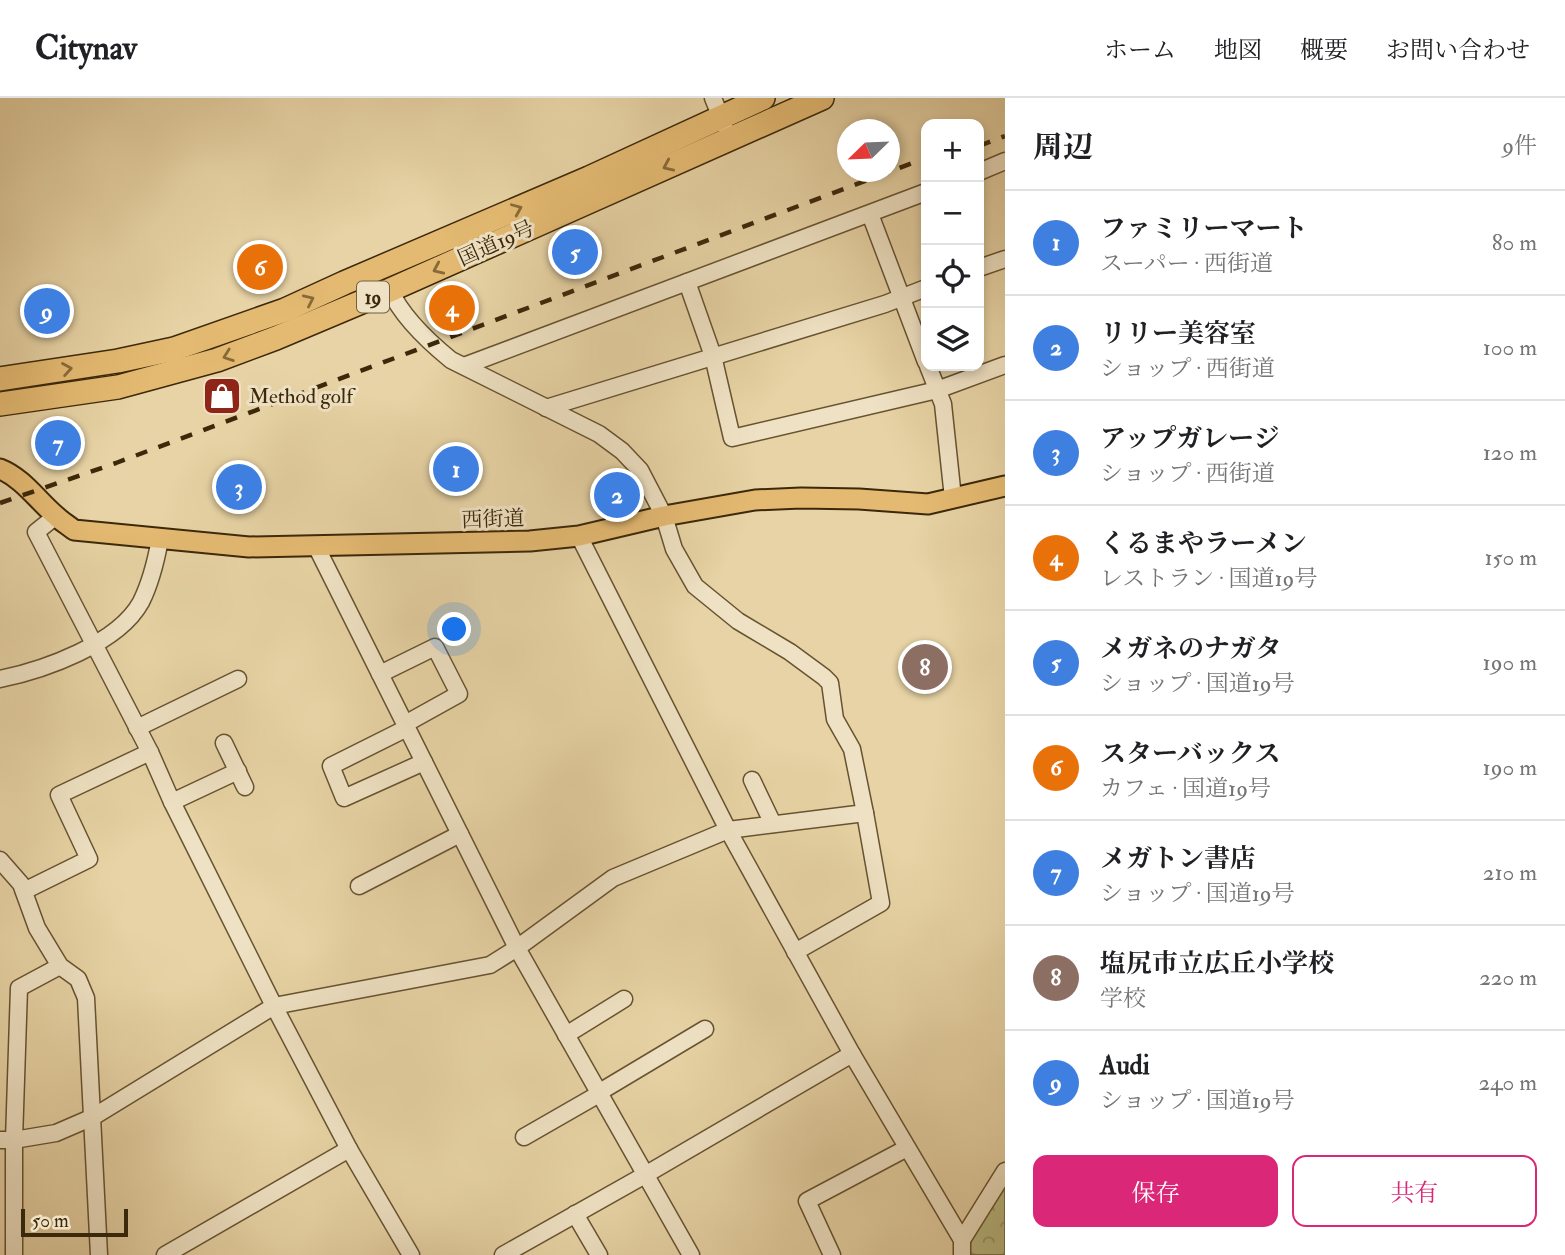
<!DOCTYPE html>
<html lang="ja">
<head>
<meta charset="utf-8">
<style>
	:root { --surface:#fff; --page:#f2f2f2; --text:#202124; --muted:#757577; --line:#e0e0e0; --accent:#db2777 }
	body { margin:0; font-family:"IM FELL Double Pica","Noto Serif JP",serif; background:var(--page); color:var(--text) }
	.controls { position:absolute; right:21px; top:21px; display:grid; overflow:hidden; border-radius:14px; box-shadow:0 4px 10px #0003 }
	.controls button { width:63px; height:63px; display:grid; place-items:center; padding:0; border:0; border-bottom:2px solid var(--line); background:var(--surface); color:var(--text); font:35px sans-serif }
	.compass { position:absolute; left:837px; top:21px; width:63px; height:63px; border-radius:50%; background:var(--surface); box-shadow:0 4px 10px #0003; rotate:247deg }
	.scale { position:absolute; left:21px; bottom:18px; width:107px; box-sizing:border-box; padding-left:7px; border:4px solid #3c280a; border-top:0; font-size:19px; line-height:24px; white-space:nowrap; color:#3c280a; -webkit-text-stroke:5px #efe2c4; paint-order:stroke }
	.you { position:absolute; left:455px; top:532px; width:24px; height:24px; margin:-18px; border:5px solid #fff; border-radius:50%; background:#1a73e8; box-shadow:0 0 0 10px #1a73e833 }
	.badge { display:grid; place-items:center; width:46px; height:46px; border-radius:50%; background:var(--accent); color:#fff; font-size:23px; font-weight:700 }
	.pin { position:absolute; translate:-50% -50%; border:4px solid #fff; box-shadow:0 2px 7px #0006 }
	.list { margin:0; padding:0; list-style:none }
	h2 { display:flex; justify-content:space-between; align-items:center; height:91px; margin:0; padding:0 28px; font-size:30px }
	h2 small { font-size:23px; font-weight:400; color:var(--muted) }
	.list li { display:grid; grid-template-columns:46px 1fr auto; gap:21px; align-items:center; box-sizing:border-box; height:105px; padding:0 28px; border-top:2px solid var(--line) }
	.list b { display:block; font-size:26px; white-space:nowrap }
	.list p { margin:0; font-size:23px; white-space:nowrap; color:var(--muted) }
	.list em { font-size:23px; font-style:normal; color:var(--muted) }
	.actions { display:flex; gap:14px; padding:21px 28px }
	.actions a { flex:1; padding:16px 0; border:2px solid var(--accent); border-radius:14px; text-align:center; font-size:24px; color:var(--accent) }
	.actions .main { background:var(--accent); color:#fff }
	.icon { flex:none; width:38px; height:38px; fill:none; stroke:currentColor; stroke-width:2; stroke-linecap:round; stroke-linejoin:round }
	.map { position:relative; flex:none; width:1005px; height:1157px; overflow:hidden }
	header { display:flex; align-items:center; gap:42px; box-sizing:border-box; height:98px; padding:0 35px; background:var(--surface); border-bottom:2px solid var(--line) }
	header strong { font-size:33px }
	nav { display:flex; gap:38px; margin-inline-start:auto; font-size:24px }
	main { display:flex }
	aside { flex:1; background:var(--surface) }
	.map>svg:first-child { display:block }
</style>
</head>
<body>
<header>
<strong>Citynav</strong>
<nav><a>ホーム</a><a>地図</a><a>概要</a><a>お問い合わせ</a></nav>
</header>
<main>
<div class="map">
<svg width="1005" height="1157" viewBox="0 0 1005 1157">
	<defs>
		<pattern id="park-crowns" width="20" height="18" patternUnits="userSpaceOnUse" patternTransform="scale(1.75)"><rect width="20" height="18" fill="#babb83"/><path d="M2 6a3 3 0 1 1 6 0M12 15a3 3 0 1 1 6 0" fill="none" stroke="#989869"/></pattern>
	</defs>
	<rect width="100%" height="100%" fill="#e7d3a5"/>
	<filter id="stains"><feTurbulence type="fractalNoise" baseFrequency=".00286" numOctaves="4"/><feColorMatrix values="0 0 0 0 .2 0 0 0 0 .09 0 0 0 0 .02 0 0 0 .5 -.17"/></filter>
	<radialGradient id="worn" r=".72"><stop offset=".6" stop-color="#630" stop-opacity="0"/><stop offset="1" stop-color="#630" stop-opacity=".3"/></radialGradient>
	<polygon fill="url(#park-crowns)" stroke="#7b7246" stroke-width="2" points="1005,1071 1005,1157 966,1157 966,1145"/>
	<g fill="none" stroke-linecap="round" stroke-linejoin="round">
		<defs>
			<g id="minor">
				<polyline points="713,0 724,27"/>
				<polyline points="979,74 1005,63"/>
				<polyline points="870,116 926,264"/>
				<polyline points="979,170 1005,161"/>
				<polyline points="687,184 713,258 732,340 937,292 1005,267"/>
				<polyline points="464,268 926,94"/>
				<polyline points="928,268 943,306 953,400"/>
				<polyline points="546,310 885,206 926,190"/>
				<polyline points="56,418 36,434 150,654 172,704 274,908 349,1051 411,1157"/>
				<polyline points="579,438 728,732 852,956 962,1142 962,1157"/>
				<polyline points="316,448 517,850 691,1157"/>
				<polyline points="380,576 435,549 459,596 405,626"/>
				<path d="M 0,581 C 44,572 118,546 141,504 C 151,484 156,463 160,441"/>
				<polyline points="137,630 238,581"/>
				<polyline points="407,630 331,668 344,700 424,664"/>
				<polyline points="224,645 245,689"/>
				<polyline points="752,682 773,726"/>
				<polyline points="172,704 238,673"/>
				<polyline points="0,762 21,786 37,830 60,868 78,881 86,900 99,1157"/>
				<polyline points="359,788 460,736"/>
				<polyline points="24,793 89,761 59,697 150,654"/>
				<polyline points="795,854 881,805 865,715"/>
				<polyline points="566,937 624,901"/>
				<polyline points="598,995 705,931"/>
				<polyline points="524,1039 599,996"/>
				<path d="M 0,1042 L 14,1042 L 56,1035 L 93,1019 L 274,908 L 490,867 L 517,850 L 613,780 L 728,732 L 865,715 L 852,651 L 835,621 L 830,585 L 824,579 L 790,554 L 738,523 L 695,488 L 674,451 L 664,418 L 640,372 L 622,353 L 599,336 L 451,262 C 429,244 401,217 390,192"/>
				<polyline points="575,1116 599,1157"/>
				<polyline points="962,1142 1005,1073"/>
				<polyline points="14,1157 14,1042 19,890 60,868"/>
				<polyline points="165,1157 349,1051"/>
				<polyline points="503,1157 645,1077 852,956"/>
				<polyline points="832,1157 807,1103 907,1050"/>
			</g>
			<path id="major" d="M 0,371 C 23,380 38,403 56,418 C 61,423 68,427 74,432 L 249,449 L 530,443 L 579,438 L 664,418 L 755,402 L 801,400 L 859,401 L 928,406 L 1005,388"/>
			<g id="highway">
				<polyline points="0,281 118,263 174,251 285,212 344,185 589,80 763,0"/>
				<polyline points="0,306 118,289 217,262 276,240 390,192 822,0"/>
			</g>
		</defs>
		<use href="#minor" stroke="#675331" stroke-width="19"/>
		<use href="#major" stroke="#3c280a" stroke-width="23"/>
		<use href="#highway" stroke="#3c280a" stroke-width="26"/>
		<use href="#minor" stroke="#efe2c4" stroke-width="16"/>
		<use href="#major" stroke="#e4ba72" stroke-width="19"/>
		<use href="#highway" stroke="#e4ba72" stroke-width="23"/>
		<g stroke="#3c280a" stroke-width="4.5" stroke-dasharray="12 12" stroke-linecap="butt">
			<polyline points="979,48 1005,38"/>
			<polyline points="0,405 116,365 926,60"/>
		</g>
	</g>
	<defs><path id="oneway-chevron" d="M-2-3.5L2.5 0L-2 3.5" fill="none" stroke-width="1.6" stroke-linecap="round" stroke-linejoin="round" transform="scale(1.75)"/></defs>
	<g stroke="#886a39">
		<use href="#oneway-chevron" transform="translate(668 68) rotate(156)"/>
		<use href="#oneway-chevron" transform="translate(517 111) rotate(-23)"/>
		<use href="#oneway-chevron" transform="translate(438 171) rotate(156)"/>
		<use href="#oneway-chevron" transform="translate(309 202) rotate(-25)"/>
		<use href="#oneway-chevron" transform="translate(228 258) rotate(160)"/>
		<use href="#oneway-chevron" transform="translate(67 271) rotate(-10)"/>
	</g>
	<defs>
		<symbol id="shop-square" viewBox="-11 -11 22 22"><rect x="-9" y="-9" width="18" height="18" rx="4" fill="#8f2418" stroke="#efe2c4"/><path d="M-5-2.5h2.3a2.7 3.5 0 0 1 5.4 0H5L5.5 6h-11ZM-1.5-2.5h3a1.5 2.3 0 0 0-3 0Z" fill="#fff"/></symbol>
	</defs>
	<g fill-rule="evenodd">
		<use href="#shop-square" x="200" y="276" width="44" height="44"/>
	</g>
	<g text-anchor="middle" stroke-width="6" stroke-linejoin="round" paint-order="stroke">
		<rect fill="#efe2c4" stroke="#726042" stroke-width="2" x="357" y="183.5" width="32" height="31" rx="5"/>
		<g font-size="19" font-weight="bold" fill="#3c280a">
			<text x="373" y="206">19</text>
		</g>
		<g font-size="21" fill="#3c280a" stroke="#efe2c4">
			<text transform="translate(496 145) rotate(-24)" y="7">国道19号</text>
			<text transform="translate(493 421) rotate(-2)" y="7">西街道</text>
		</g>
		<g font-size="21" fill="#3c280a" stroke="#efe2c4" text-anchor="start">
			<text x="249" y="305">Method golf</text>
		</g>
	</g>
	<rect width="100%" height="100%" filter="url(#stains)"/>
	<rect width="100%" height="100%" fill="url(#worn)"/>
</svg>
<div class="controls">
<button>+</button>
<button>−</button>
<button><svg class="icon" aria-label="locate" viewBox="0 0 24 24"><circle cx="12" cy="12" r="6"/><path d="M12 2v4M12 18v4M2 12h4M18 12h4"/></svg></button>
<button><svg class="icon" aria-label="layers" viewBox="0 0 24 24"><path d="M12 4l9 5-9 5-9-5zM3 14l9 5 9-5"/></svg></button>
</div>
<svg class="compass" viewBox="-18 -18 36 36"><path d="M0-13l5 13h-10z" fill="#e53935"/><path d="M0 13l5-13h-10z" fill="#757577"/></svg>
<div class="scale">50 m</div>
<div class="you"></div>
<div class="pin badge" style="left:456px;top:371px;background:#3f7fe0">1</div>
<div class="pin badge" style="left:617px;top:397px;background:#3f7fe0">2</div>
<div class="pin badge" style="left:239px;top:389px;background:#3f7fe0">3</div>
<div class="pin badge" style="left:452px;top:210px;background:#e8710a">4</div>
<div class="pin badge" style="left:575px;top:154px;background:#3f7fe0">5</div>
<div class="pin badge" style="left:260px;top:169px;background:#e8710a">6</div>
<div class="pin badge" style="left:58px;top:345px;background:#3f7fe0">7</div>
<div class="pin badge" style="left:925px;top:569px;background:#8d6e63">8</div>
<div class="pin badge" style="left:47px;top:213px;background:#3f7fe0">9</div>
</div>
<aside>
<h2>周辺<small>9件</small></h2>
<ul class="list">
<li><span class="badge" style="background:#3f7fe0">1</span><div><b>ファミリーマート</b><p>スーパー · 西街道</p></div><em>80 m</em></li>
<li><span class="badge" style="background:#3f7fe0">2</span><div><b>リリー美容室</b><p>ショップ · 西街道</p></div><em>100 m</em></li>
<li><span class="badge" style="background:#3f7fe0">3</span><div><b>アップガレージ</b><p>ショップ · 西街道</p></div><em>120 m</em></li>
<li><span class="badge" style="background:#e8710a">4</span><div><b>くるまやラーメン</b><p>レストラン · 国道19号</p></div><em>150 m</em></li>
<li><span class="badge" style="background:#3f7fe0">5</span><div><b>メガネのナガタ</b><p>ショップ · 国道19号</p></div><em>190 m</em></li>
<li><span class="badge" style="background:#e8710a">6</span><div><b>スターバックス</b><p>カフェ · 国道19号</p></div><em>190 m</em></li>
<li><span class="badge" style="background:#3f7fe0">7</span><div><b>メガトン書店</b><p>ショップ · 国道19号</p></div><em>210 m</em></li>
<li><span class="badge" style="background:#8d6e63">8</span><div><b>塩尻市立広丘小学校</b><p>学校</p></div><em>220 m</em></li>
<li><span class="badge" style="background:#3f7fe0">9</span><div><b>Audi</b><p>ショップ · 国道19号</p></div><em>240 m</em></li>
</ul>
<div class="actions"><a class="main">保存</a><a>共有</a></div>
</aside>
</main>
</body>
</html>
